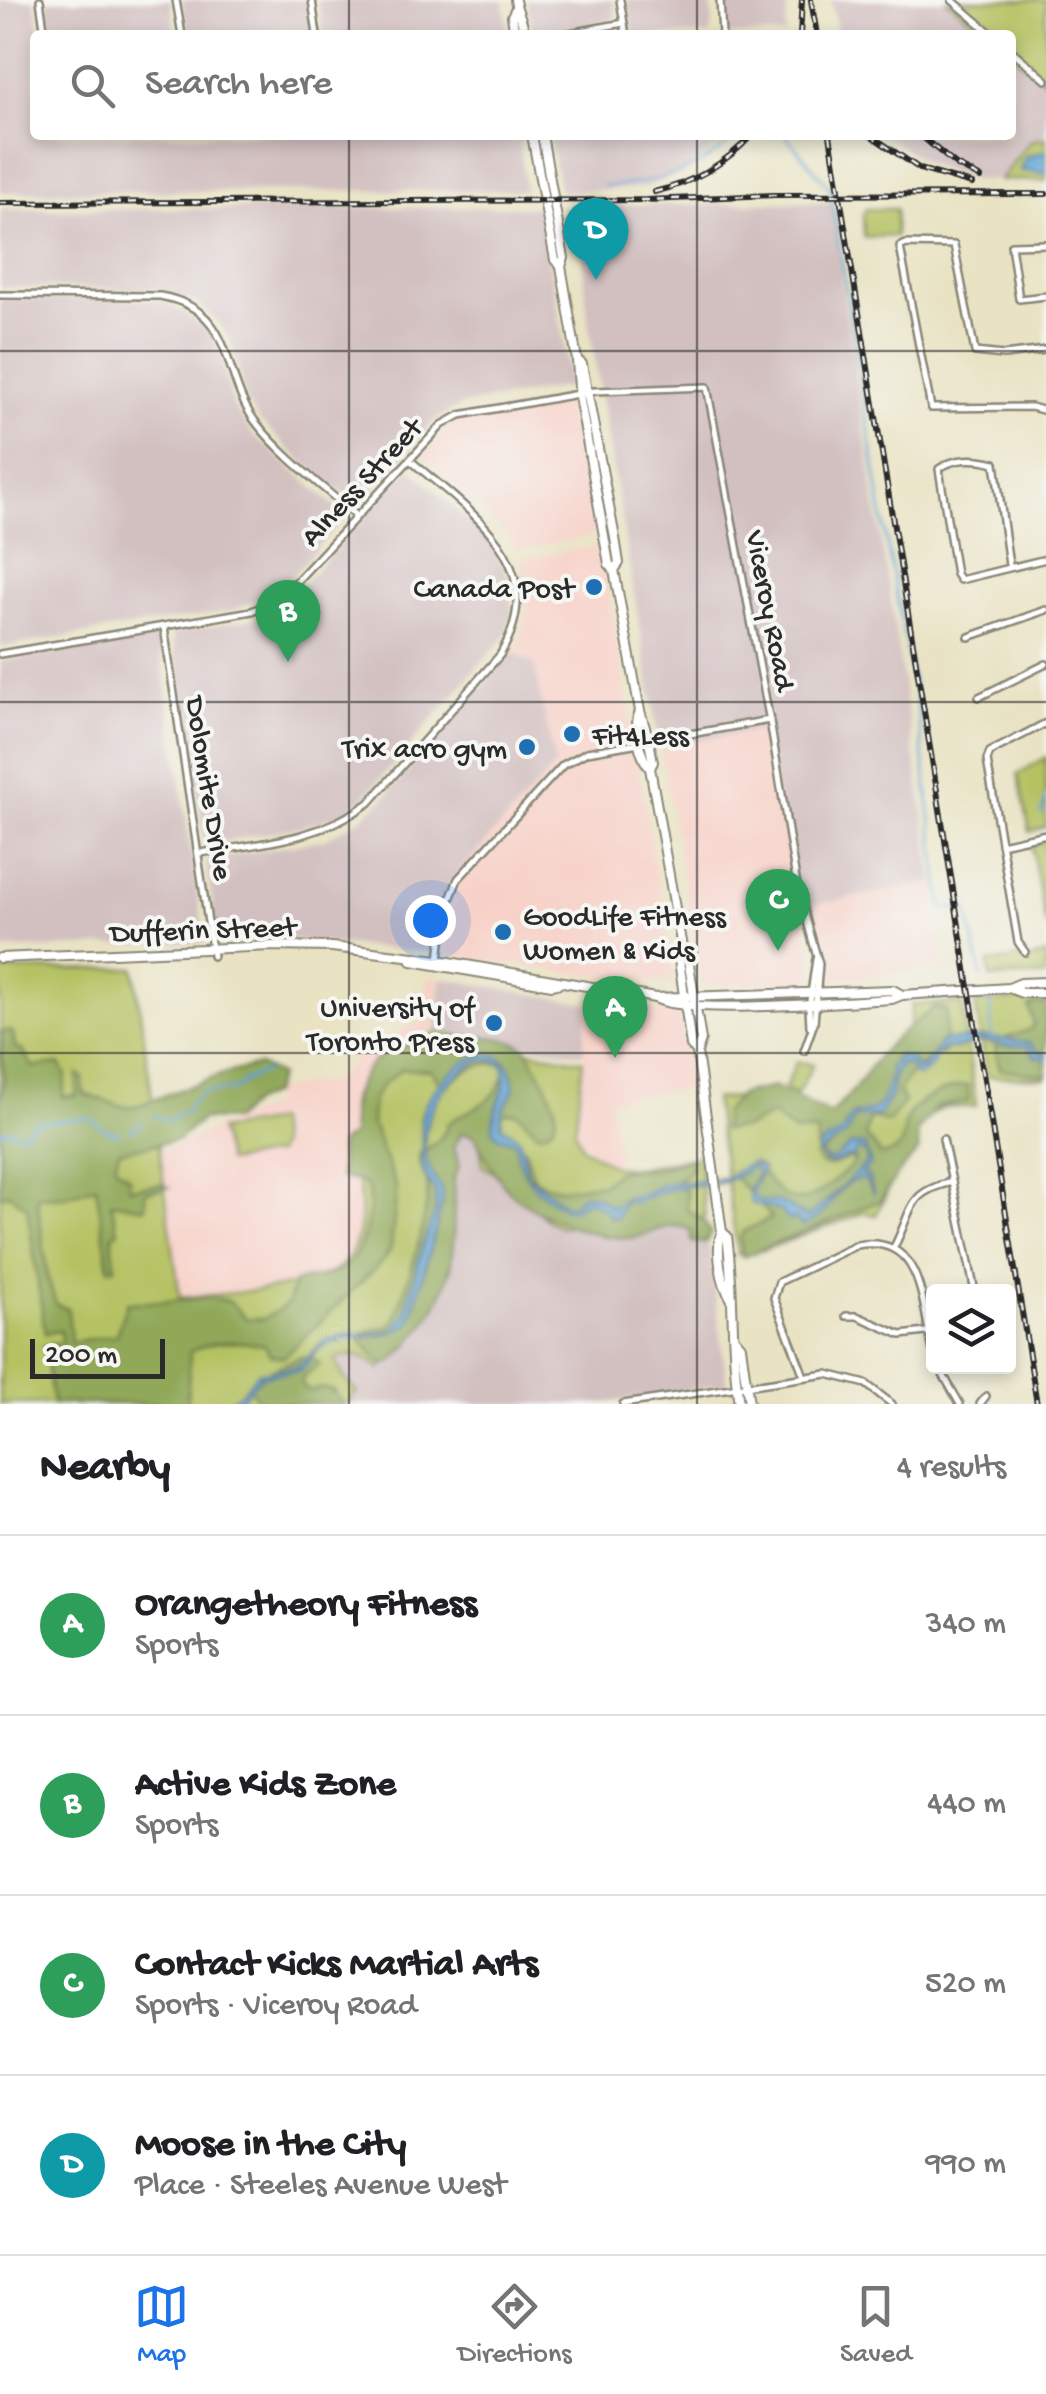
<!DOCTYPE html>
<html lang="en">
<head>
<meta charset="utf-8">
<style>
	:root { --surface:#fff; --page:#f2f2f2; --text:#202124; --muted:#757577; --line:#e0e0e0; --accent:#1a73e8 }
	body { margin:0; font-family:"Gochi Hand",sans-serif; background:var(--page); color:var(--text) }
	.controls { position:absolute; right:30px; bottom:30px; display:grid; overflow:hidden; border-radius:10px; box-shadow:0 5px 15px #0003 }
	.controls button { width:90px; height:90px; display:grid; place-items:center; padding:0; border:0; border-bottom:2px solid var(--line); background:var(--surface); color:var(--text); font:50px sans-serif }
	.scale { position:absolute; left:30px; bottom:25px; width:135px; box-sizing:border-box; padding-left:10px; border:5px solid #2b2b2b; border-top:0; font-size:28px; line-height:35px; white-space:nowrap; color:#2b2b2b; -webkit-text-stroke:8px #f6f6f2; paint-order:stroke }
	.you { position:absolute; left:430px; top:920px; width:35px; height:35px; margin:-25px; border:8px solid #fff; border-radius:50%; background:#1a73e8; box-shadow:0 0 0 15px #1a73e833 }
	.badge { display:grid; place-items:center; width:65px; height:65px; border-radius:50%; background:var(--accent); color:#fff; font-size:32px; font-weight:700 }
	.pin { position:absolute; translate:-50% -82px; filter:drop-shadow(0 2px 5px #0008) }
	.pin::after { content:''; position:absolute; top:52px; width:35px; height:30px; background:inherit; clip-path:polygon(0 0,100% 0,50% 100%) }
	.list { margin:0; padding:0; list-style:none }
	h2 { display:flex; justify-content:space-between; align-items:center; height:130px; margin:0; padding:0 40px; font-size:42px }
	h2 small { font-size:32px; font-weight:400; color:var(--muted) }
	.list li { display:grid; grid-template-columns:65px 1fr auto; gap:30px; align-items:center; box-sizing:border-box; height:180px; padding:0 40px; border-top:2px solid var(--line) }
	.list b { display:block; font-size:38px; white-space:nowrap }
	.list p { margin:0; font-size:32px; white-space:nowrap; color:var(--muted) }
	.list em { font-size:32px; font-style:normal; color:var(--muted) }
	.icon { flex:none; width:55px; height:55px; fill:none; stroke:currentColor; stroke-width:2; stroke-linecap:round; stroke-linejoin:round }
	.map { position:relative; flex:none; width:1046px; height:1404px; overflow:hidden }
	.search { position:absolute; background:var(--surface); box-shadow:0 5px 15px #0003; left:30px; right:30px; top:30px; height:110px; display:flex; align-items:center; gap:25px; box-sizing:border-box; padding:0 35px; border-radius:10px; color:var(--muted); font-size:38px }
	.sheet { height:850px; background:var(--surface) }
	nav { display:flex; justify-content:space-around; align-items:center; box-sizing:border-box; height:140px; border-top:2px solid var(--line); background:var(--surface); font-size:28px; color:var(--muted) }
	nav a { display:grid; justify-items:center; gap:5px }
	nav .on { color:var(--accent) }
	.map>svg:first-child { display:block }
</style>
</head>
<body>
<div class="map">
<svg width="1046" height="1404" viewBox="0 0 1046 1404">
	<rect width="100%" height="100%" fill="#f6f6f2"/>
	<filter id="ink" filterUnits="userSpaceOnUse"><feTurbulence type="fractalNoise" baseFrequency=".01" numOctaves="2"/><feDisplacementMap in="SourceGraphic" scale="20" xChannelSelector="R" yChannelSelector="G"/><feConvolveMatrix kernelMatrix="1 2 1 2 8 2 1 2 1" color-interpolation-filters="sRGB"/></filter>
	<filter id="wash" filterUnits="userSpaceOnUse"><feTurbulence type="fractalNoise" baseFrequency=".0048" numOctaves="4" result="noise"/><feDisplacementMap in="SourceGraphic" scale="40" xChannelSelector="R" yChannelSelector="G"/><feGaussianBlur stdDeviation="2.25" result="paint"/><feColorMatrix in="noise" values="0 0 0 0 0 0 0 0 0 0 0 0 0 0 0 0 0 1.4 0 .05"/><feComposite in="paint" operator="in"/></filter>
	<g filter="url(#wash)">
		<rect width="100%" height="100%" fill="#e9e3c4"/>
		<g fill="#f7d1c8">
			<polygon points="574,400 597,530 593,535 518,550 507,534 422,456 456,422 467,417"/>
			<polygon points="601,546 674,976 675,983 631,981 433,953 440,905 450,882 555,765 534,665 512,652 519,642 528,602 521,559"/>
			<polygon points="765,729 792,880 810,946 810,980 702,985 660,747"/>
			<polygon points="934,882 944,969 827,979 826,952 813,905"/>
			<polygon points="428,978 442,978 432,1030 379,1056 360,1077 350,1105 360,1214 355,1251 337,1268 308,1282 179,1298 161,1151 271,1106 275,1089 332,1082 377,1040 422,1023"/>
			<polygon points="589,1000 679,1014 693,1087 609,1100 618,1163 608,1165 574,1133"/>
		</g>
		<g fill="#d2bfc0">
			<polygon points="0,0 34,0 40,35 35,35 35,135 519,135 525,190 0,192"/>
			<polygon points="47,0 170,0 175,35 52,35"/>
			<polygon points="182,0 307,0 312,35 188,35"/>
			<polygon points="318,0 503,0 509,35 324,35"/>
			<polygon points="527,0 613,0 616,19 536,34 533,32"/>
			<polygon points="627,0 710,0 713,22 710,35 633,35"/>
			<polygon points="725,0 787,0 786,35 725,35 729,22"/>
			<polygon points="831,0 947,0 990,35 838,35"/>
			<polygon points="1011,53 1046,82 1046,138 1030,141 1000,180 975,180 925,163 884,135 1011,135"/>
			<polygon points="549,135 732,135 684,171 642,188 560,192"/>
			<polygon points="832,202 845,306 934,882 813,905 798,904 765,729 660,747 588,321 578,206"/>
			<polygon points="539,207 572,386 462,405 434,421 358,505 296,456 259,420 245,399 232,343 219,323 195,302 162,290 0,287 0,210"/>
			<polygon points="0,299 160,300 188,315 211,335 222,358 232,404 252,434 346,516 294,574 260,599 232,611 0,647"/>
			<polygon points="410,468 492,542 510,580 512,612 507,634 362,800 339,815 304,826 205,845 172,634 258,618 291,597"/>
			<polygon points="158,636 205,942 0,950 0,661"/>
			<polygon points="512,652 534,664 555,765 450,882 440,905 433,953 297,940 218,942 206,861 325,839 360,819 383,800"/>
			<polygon points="442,978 588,1004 583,1054 435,1031"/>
			<polygon points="467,1129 478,1133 483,1167 498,1174 548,1221 575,1225 603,1237 622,1237 705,1217 727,1384 596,1404 347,1404 357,1392 343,1376 335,1359 352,1354 363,1355 451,1142 456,1133"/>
		</g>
		<g fill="#b5c263" stroke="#707647" stroke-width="2.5">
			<polygon points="947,0 1046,0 1046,82 1011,53 1011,35 990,35"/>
			<polygon points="1046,138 1046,181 1000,180 1030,141"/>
			<polygon points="866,209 896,209 895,236 864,237 863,214"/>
			<polygon points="1046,757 1046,827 1030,832 1018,774"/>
			<polygon points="1046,841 1046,927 1031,845"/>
			<polygon points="1046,954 1046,976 990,978 988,963 1018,958 1025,961"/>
			<path d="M 134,968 L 180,1298 C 221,1293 304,1291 337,1269 C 381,1238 349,1152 351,1108 C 351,1093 361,1078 370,1067 C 386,1049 399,1044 423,1043 L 434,1033 L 517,1043 L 528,1051 L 583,1061 L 575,1130 L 582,1147 L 613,1166 L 638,1168 L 699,1156 L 705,1217 L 622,1237 L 603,1237 L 575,1225 L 560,1227 L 548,1221 L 498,1174 L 483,1167 L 478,1133 L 467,1129 L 456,1133 L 451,1142 L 451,1269 L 418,1328 L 380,1369 C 363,1356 356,1352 335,1359 L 343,1376 L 357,1392 L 347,1404 L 0,1404 L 0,971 Z"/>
			<polygon points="1037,998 1046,999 1046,1078 987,1076 975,1003"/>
			<polygon points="962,1003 976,1106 944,1108 923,1117 876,1215 863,1213 764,1250 738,1255 714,1099 774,1094 793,1096 829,1116 909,1030 912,1004"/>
			<polygon points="796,1062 813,1064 797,1095 785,1088"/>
			<polygon points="276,1121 279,1145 276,1154 227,1162 219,1130"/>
		</g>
		<g fill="#90a859" stroke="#5e6a42" stroke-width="2.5">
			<polygon points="1037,1003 1046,1004 1046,1075 1000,1069 995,1050 998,1041 1029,1030 1034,1024 1029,1007"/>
			<path d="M 935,1007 L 947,1010 L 944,1052 L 913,1070 L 898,1092 L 904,1102 L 889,1122 L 870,1118 L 865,1135 L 881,1155 C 911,1153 898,1132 910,1113 C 918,1100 953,1084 968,1086 L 969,1101 L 937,1107 L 917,1132 L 919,1150 L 897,1175 L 880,1201 L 743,1257 L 740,1237 L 744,1231 L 772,1218 L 735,1178 L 749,1163 L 757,1164 C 777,1194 792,1214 825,1188 C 835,1180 847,1172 855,1161 L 849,1158 L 831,1166 L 822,1165 L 816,1158 L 817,1132 L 794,1132 L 772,1115 L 745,1128 L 723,1130 L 723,1113 L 741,1094 L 775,1087 L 831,1115 C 849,1099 862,1078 876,1059 C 890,1039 916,1023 935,1007 Z"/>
			<path d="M 7,1031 L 13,1032 L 15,1048 L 23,1051 L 33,1067 L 60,1064 L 66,1075 L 63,1097 L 76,1096 L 78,1074 L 83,1077 L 84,1094 L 125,1107 L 139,1105 L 226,1073 L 259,1065 L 279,1075 L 272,1094 L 253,1102 L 234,1120 L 202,1119 L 178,1140 L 119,1151 L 115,1166 L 129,1177 L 130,1188 L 162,1184 L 169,1187 L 145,1192 L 145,1208 L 111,1202 L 118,1231 L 112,1235 L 115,1267 L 109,1269 L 96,1186 L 66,1196 L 37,1197 L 48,1279 L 56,1304 L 68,1309 L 71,1342 L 116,1335 L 127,1302 C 153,1305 206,1293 228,1301 C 234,1304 240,1313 246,1319 L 263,1319 L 288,1304 L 294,1282 C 310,1278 334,1276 347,1265 C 365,1248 375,1206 365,1183 L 340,1177 L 340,1143 L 352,1135 C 348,1091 365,1049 414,1045 C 427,1045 441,1050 453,1048 C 462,1047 472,1038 481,1037 C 493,1036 516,1041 526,1048 C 536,1066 580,1129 538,1133 L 518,1113 L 507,1112 L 501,1116 L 501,1130 C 509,1136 522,1142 526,1152 C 535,1177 528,1183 561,1188 C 575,1190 587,1182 602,1184 L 619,1170 L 657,1168 L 693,1158 L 691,1170 L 676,1181 L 687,1192 L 687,1209 L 704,1221 L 711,1233 L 705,1243 L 692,1242 L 691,1230 C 663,1218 655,1236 631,1238 C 597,1240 531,1214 508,1190 C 494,1174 484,1156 475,1136 L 462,1132 L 454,1147 L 459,1166 L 454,1177 C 453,1242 460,1282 416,1335 C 407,1346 400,1356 388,1364 L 379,1362 L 362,1341 L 360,1334 L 391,1325 C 403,1304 432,1205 427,1182 C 424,1170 417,1167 420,1153 C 432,1146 445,1139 447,1124 C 475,1103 492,1110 506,1071 L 502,1064 C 484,1061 459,1071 447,1086 L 441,1085 L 431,1070 L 402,1069 L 383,1084 L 373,1099 L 371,1122 L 397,1189 L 391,1248 L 385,1259 L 284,1357 L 270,1355 L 265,1345 C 240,1341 211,1339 190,1352 L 187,1404 L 53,1404 L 44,1346 L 62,1342 L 60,1331 L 45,1333 L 27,1207 L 10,1195 L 2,1194 L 0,1197 L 0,1101 C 9,1083 0,1054 1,1033 Z"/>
			<polygon points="301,1357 312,1358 320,1364 302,1378 302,1386 310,1391 319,1388 333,1390 343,1404 263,1404 248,1388 268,1371"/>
		</g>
		<g fill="#5fa2d3" stroke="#45667f" stroke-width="2.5">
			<polygon points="1046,151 1046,174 1020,170 1025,157"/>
			<path d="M 983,1037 L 1029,1042 L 1037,1051 L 1046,1054 L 1046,1060 L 1034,1056 L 1027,1046 L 1005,1046 L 981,1041 L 956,1049 L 946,1048 L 937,1054 L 932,1067 L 919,1076 L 914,1075 L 908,1065 L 900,1064 L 894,1076 L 891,1096 L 878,1116 L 855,1118 L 846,1135 L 821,1152 L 825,1159 L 834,1160 L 851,1145 L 864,1144 L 871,1164 L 862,1173 L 868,1176 L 874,1195 L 864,1178 C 845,1179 833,1200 823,1213 C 819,1218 808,1223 802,1226 L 794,1218 L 789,1221 L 781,1211 L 751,1203 L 748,1189 L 758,1174 L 752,1166 C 719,1193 705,1180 670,1189 C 663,1190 641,1200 634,1203 L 625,1200 L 617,1217 L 610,1218 L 608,1212 L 589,1200 L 572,1209 L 566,1209 C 537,1194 518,1175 516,1142 L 499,1137 L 493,1130 C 491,1106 511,1090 503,1064 C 486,1056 474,1061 461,1072 C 436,1090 418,1130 427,1162 C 433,1182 444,1182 442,1205 L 410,1323 C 381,1345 344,1330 317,1351 C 311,1357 307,1365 302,1370 L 261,1376 L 237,1404 L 223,1404 L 241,1393 L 257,1373 L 299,1366 L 325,1340 L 349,1334 L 367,1335 L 392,1330 L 405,1316 L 423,1244 L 436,1210 L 435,1191 C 422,1176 420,1161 422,1141 C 422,1133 420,1125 421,1118 C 427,1079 506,1015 515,1088 L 502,1111 L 501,1125 L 520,1139 L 528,1175 L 563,1204 L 572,1205 L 583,1194 L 596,1196 L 613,1208 L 626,1197 L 639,1196 L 664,1184 L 725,1178 L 752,1162 L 763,1169 L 751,1191 C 761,1209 767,1198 782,1203 C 791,1206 797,1214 807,1217 C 815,1214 857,1172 867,1162 L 866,1154 L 858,1148 L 854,1157 L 847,1157 L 833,1164 L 825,1162 L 817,1151 L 820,1145 L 841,1133 L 853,1114 C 885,1112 883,1100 891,1073 L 889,1069 L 898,1055 L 912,1059 L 916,1069 L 923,1068 L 942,1041 Z"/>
		</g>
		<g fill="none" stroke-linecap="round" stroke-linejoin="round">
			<g stroke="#5fa2d3" stroke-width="2.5">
				<polyline points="785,135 830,188 886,538 917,706 942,908 967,909 982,977"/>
				<path d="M 603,186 C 653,185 701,172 737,135"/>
				<polyline points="1041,814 1046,797"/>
				<polyline points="1045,858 1046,866"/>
				<polyline points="990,1001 992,1039"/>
				<polyline points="155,1116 171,1121 176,1115 186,1113 189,1104 203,1092 234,1090 247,1079 266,1071"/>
				<polyline points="0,1132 7,1130 22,1134 36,1122 89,1118 106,1130 119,1134"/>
				<polyline points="130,1132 141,1123"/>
			</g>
		</g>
	</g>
	<g filter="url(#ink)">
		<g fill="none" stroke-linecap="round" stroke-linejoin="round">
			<defs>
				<g id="street">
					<polyline points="40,0 45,35"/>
					<polyline points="176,0 182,35"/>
					<polyline points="312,0 317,35"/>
					<polyline points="620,0 626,35"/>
					<polyline points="720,0 722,35"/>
					<polyline points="952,0 993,35"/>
					<polyline points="558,35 624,23"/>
					<polyline points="1011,50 1046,80"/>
					<polyline points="1046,244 1011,245 1019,299 1046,296"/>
					<path d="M 0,295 L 160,296 C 239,310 219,377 258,425 C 285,459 324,487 356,516"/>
					<polyline points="1046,350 1004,355 975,352 954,245 906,244 900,247 931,408 1031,407 1046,411"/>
					<path d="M 1009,565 L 995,463 C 977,458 954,457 939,469 L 956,574 L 960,580 L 1046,559"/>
					<polyline points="164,627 213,956"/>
					<polyline points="969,637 1046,610"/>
					<polyline points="0,654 252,611 277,599 295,583 442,425 460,415 595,391 707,387 771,727 797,886 819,964 814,1023 804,1051"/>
					<polyline points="979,697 1046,664"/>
					<polyline points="650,741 770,720"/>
					<polyline points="1001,844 1046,834"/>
					<path d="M 200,853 C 262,843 316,841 369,803 L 500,655 C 553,564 473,514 410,460"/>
					<polyline points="1025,952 1018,942 987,760 990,752 1046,723"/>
					<polyline points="439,959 445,912 458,879 563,765 587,752 639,743"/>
					<polyline points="810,1026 809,1008 816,959"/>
					<polyline points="943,1139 952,1182"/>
					<path d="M 894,1247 C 913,1211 906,1192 952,1182 L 975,1292"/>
					<polyline points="846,1316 857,1316 901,1335 934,1331"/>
					<polyline points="938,1366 960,1404"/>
					<path d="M 804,1376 L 774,1298 L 779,1282 L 857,1245 C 926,1233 921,1309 934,1355"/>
					<polyline points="623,1404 827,1374 866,1384 892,1404"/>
					<polyline points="980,1404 986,1396"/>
				</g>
				<g id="secondary">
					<path d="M 515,0 C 517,13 523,19 525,35"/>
					<polyline points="515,35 512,16 516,8"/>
					<polyline points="532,135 555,260 561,266 577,360 580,401 609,564 614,570 640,711 649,741 653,762 650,768 683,953 688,958 701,1040 697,1052"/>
					<polyline points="542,135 564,258 561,266"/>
					<polyline points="577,360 582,364 615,538 619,563 614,570"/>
					<path d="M 640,711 C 633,726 639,756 650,768"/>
					<path d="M 683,953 L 679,960 L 691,1046 L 697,1052 L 722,1232 C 715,1247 721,1285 731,1298"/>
					<polyline points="0,958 272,946 332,947 438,960 655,998 893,990 902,995"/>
					<polyline points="412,961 552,985 560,983"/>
					<polyline points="1009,988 1022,993 1046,993"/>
					<path d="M 655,998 C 683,1016 849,1001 892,999 L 902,995 L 1009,988 L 1021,983 L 1046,982"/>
					<path d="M 722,1232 L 727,1236 C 735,1293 730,1347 739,1404"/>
					<polyline points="734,1338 741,1346 749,1404"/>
				</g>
			</defs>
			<use href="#street" stroke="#8a8778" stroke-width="10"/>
			<use href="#secondary" stroke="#8a8778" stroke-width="12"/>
			<use href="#street" stroke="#fff" stroke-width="5"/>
			<use href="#secondary" stroke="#fff" stroke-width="8"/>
			<defs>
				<g id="rail">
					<polyline points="811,0 817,35"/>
					<polyline points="800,35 802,0"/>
					<polyline points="830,135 1037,1404"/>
					<polyline points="870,135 920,169 972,184"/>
					<polyline points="920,135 956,165 981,178"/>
					<path d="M 654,192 C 693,183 725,164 752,135"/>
					<polyline points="0,203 646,200 774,195 1046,194"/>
				</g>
			</defs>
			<use href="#rail" stroke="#2b2b2b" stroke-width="6"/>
			<use href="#rail" stroke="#f6f6f2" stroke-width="2.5" stroke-dasharray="8" stroke-linecap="butt"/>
		</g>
	</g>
	<path fill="none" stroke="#2b2b2b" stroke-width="2.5" stroke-opacity="0.55" d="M 349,0 L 349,35M 697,0 L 697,35M 349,135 L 349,1404M 697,135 L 697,1404M 0,351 L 1046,351M 0,702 L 1046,702M 0,1053 L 1046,1053"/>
	<g fill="#1f6fb2" stroke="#f6f6f2" stroke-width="4">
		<circle cx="594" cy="587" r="10"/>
		<circle cx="572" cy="734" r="10"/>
		<circle cx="527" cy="747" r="10"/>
		<circle cx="503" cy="932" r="10"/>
		<circle cx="494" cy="1023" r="10"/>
	</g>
	<g text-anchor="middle" stroke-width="8" stroke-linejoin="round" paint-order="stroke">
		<g font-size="30" fill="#2b2b2b" stroke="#f6f6f2">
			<text transform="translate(360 481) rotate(-47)" y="10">Alness Street</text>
			<text transform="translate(772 610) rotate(79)" y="10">Viceroy Road</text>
			<text transform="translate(211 788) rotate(81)" y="10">Dolomite Drive</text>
			<text transform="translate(203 928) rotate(-2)" y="10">Dufferin Street</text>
		</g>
		<g font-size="30" fill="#2b2b2b" stroke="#f6f6f2" text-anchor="end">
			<text x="574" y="597">Canada Post</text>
			<text x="592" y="744" text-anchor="start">Fit4Less</text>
			<text x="507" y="757">Trix acro gym</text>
			<text x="523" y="925" text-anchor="start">GoodLife Fitness<tspan x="523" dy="34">Women &amp; Kids</tspan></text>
			<text x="474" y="1016">University of<tspan x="474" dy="34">Toronto Press</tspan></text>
		</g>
	</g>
</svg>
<div class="controls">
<button><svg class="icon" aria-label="layers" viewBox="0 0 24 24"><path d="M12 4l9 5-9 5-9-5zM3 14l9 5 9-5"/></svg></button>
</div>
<div class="scale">200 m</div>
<div class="you"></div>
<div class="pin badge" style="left:615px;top:1058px;background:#2e9e5b">A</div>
<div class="pin badge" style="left:288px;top:662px;background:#2e9e5b">B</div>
<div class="pin badge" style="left:778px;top:951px;background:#2e9e5b">C</div>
<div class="pin badge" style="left:596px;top:280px;background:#0f9aa8">D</div>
<div class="search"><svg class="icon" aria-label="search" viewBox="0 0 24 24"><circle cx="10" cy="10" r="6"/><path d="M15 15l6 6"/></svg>Search here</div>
</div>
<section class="sheet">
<h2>Nearby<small>4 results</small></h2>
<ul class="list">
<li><span class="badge" style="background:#2e9e5b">A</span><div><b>Orangetheory Fitness</b><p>Sports</p></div><em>340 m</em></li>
<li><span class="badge" style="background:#2e9e5b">B</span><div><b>Active Kids Zone</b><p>Sports</p></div><em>440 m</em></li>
<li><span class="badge" style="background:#2e9e5b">C</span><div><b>Contact Kicks Martial Arts</b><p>Sports · Viceroy Road</p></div><em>520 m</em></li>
<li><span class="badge" style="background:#0f9aa8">D</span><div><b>Moose in the City</b><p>Place · Steeles Avenue West</p></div><em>990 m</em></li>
</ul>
</section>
<nav>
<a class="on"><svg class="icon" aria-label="map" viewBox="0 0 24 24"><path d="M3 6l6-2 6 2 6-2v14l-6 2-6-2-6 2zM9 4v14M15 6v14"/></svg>Map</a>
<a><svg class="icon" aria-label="directions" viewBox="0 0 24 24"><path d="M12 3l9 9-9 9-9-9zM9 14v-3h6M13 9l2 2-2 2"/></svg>Directions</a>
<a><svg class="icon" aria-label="saved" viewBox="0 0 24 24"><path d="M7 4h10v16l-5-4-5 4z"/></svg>Saved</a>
</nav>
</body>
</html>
